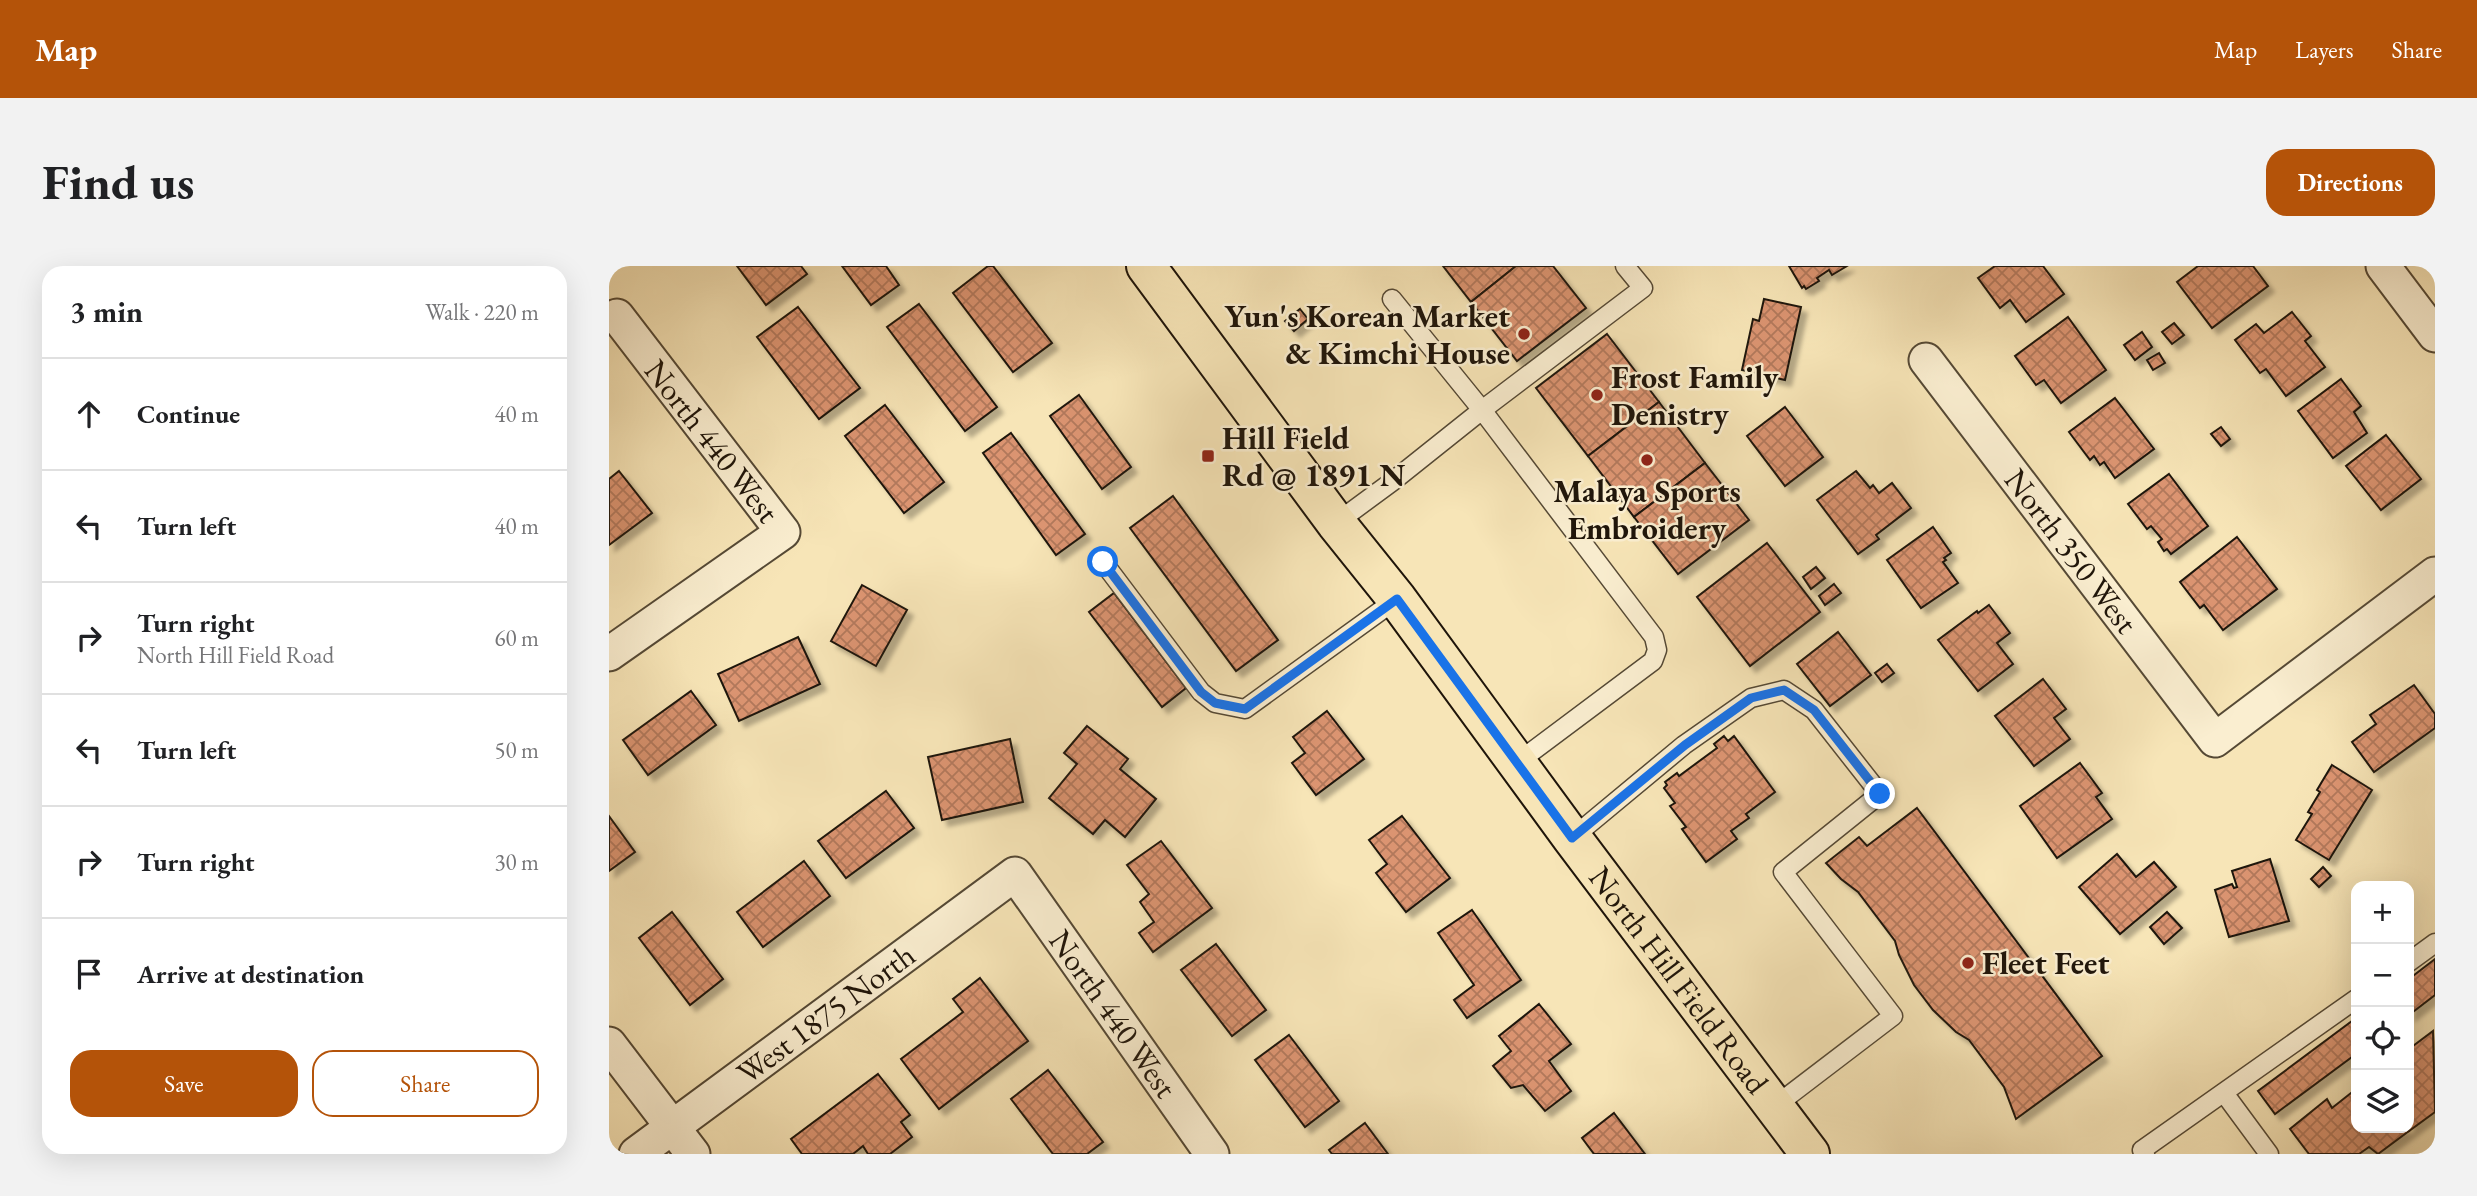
<!DOCTYPE html>
<html lang="en">
<head>
<meta charset="utf-8">
<style>
	:root { --surface:#fff; --page:#f2f2f2; --text:#202124; --muted:#757577; --line:#e0e0e0; --accent:#b45309 }
	body { margin:0; font-family:"EB Garamond",serif; background:var(--page); color:var(--text) }
	.controls { position:absolute; right:21px; bottom:21px; display:grid; overflow:hidden; border-radius:14px; box-shadow:0 7px 28px #0002 }
	.controls button { width:63px; height:63px; display:grid; place-items:center; padding:0; border:0; border-bottom:2px solid var(--line); background:var(--surface); color:var(--text); font:35px sans-serif }
	.stop { position:absolute; width:21px; height:21px; margin:-16px; border:5px solid #1a73e8; border-radius:50%; background:#fff }
	.stop.end { background:#1a73e8; border-color:#fff; box-shadow:0 2px 7px #0008 }
	.list { margin:0; padding:0; list-style:none }
	h2 { display:flex; justify-content:space-between; align-items:center; height:91px; margin:0; padding:0 28px; font-size:30px }
	h2 small { font-size:23px; font-weight:400; color:var(--muted) }
	.list li { display:grid; grid-template-columns:46px 1fr auto; gap:21px; align-items:center; box-sizing:border-box; height:112px; padding:0 28px; border-top:2px solid var(--line) }
	.list b { display:block; font-size:26px; white-space:nowrap }
	.list p { margin:0; font-size:23px; white-space:nowrap; color:var(--muted) }
	.list em { font-size:23px; font-style:normal; color:var(--muted) }
	.actions { display:flex; gap:14px; padding:21px 28px }
	.actions a { flex:1; padding:16px 0; border:2px solid var(--accent); border-radius:21px; text-align:center; font-size:24px; color:var(--accent) }
	.actions .main { background:var(--accent); color:#fff }
	.icon { flex:none; width:38px; height:38px; fill:none; stroke:currentColor; stroke-width:2; stroke-linecap:round; stroke-linejoin:round }
	.map { position:relative; flex:none; width:1826px; height:888px; overflow:hidden; border-radius:21px }
	header { display:flex; align-items:center; gap:42px; box-sizing:border-box; height:98px; padding:0 35px; background:var(--accent); color:#fff }
	header strong { font-size:33px }
	nav { display:flex; gap:38px; margin-inline-start:auto; font-size:24px }
	.intro { display:flex; align-items:center; justify-content:space-between; box-sizing:border-box; height:168px; padding:0 42px }
	h1 { margin:0; font-size:49px }
	.button { padding:18px 32px; border-radius:21px; background:var(--accent); color:#fff; font-size:24px; font-weight:700 }
	main { display:flex; gap:42px; padding:0 42px }
	aside { flex:1; background:var(--surface); border-radius:21px; box-shadow:0 7px 28px #0002 }
	.map>svg:first-child { display:block }
</style>
</head>
<body>
<header>
<strong>Map</strong>
<nav><a>Map</a><a>Layers</a><a>Share</a></nav>
</header>
<div class="intro"><h1>Find us</h1><a class="button">Directions</a></div>
<main>
<aside>
<h2>3 min<small>Walk · 220 m</small></h2>
<ul class="list">
<li><svg class="icon" aria-label="ahead" viewBox="0 0 24 24"><path d="M12 20V5M6 11l6-6 6 6"/></svg><div><b>Continue</b></div><em>40 m</em></li>
<li><svg class="icon" aria-label="left" viewBox="0 0 24 24"><path d="M17 20v-9H6M10 6l-5 5 5 5"/></svg><div><b>Turn left</b></div><em>40 m</em></li>
<li><svg class="icon" aria-label="right" viewBox="0 0 24 24"><path d="M7 20v-9h11M14 6l5 5-5 5"/></svg><div><b>Turn right</b><p>North Hill Field Road</p></div><em>60 m</em></li>
<li><svg class="icon" aria-label="left" viewBox="0 0 24 24"><path d="M17 20v-9H6M10 6l-5 5 5 5"/></svg><div><b>Turn left</b></div><em>50 m</em></li>
<li><svg class="icon" aria-label="right" viewBox="0 0 24 24"><path d="M7 20v-9h11M14 6l5 5-5 5"/></svg><div><b>Turn right</b></div><em>30 m</em></li>
<li><svg class="icon" aria-label="arrive" viewBox="0 0 24 24"><path d="M6 21V4h12l-3 4 3 4H6"/></svg><div><b>Arrive at destination</b></div></li>
</ul>
<div class="actions"><a class="main">Save</a><a>Share</a></div>
</aside>
<div class="map">
<svg width="1826" height="888" viewBox="0 0 1826 888">
	<defs>
		<pattern id="building-cross-hatch" width="8" height="8" patternUnits="userSpaceOnUse" patternTransform="scale(1.75)"><rect width="8" height="8" fill="#db9471"/><path d="M0 0l8 8M0 8l8-8" fill="none" stroke="#b1785b"/></pattern>
		<filter id="shadow"><feDropShadow dx="6" dy="6" stdDeviation="2" flood-color="#0004"/></filter>
	</defs>
	<rect width="100%" height="100%" fill="#f7e5b7"/>
	<filter id="stains"><feTurbulence type="fractalNoise" baseFrequency=".00286" numOctaves="4"/><feColorMatrix values="0 0 0 0 .2 0 0 0 0 .09 0 0 0 0 .02 0 0 0 .5 -.17"/></filter>
	<radialGradient id="worn" r=".72"><stop offset=".6" stop-color="#630" stop-opacity="0"/><stop offset="1" stop-color="#630" stop-opacity=".3"/></radialGradient>
	<g fill="url(#building-cross-hatch)" stroke="#1f150a" stroke-width="2" filter="url(#shadow)">
		<polygon points="128,0 192,0 198,8 157,39"/>
		<polygon points="233,0 277,0 290,19 262,39"/>
		<polygon points="379,0 384,0 443,77 404,106 344,27"/>
		<polygon points="834,0 907,0 862,36"/>
		<polygon points="907,0 944,0 977,42 908,95 862,36"/>
		<polygon points="1180,0 1238,0 1223,9 1220,4 1208,12 1210,15 1197,23 1195,20 1193,22"/>
		<polygon points="1386,0 1434,0 1455,28 1417,56 1401,34 1391,42 1369,12"/>
		<polygon points="1589,0 1644,0 1659,20 1603,62 1568,16"/>
		<polygon points="1155,33 1192,41 1176,114 1133,104 1144,53 1150,55"/>
		<polygon points="310,38 388,141 356,165 278,61"/>
		<polygon points="189,41 251,122 210,153 148,71"/>
		<polygon points="691,43 699,53 685,65 676,55"/>
		<polygon points="1683,46 1702,70 1696,75 1716,101 1677,130 1657,103 1651,107 1626,74 1647,58 1655,67"/>
		<polygon points="1459,51 1497,104 1452,137 1435,114 1427,119 1406,90"/>
		<polygon points="1565,57 1575,69 1563,78 1553,66"/>
		<polygon points="1533,66 1543,81 1526,94 1515,79"/>
		<polygon points="998,68 1050,136 979,190 927,122"/>
		<polygon points="1550,87 1556,97 1544,104 1538,94"/>
		<polygon points="1732,113 1752,140 1745,146 1758,167 1724,192 1689,145"/>
		<polygon points="470,129 522,201 493,223 441,150"/>
		<polygon points="1506,132 1545,183 1506,212 1495,196 1491,199 1485,190 1481,194 1460,166"/>
		<polygon points="1050,136 1096,197 1025,251 979,190"/>
		<polygon points="276,139 335,216 295,247 236,170"/>
		<polygon points="1176,141 1214,191 1176,220 1138,170"/>
		<polygon points="1612,161 1621,173 1612,180 1602,168"/>
		<polygon points="402,167 476,268 447,289 374,187"/>
		<polygon points="1777,169 1812,213 1772,244 1737,200"/>
		<polygon points="1096,197 1140,254 1069,308 1025,251"/>
		<polygon points="10,205 43,247 0,279 0,213"/>
		<polygon points="1247,205 1261,222 1264,219 1270,227 1283,217 1302,242 1267,269 1270,273 1249,288 1208,234"/>
		<polygon points="1560,208 1599,260 1562,288 1558,283 1555,285 1549,276 1553,273 1542,260 1538,263 1519,238"/>
		<polygon points="564,230 669,374 627,405 521,262"/>
		<polygon points="1324,261 1342,287 1335,292 1337,294 1334,296 1349,317 1312,342 1278,294"/>
		<polygon points="1628,271 1668,323 1614,364 1595,339 1591,342 1571,316"/>
		<polygon points="1158,277 1211,346 1141,400 1088,331"/>
		<polygon points="1207,301 1216,312 1202,323 1194,311"/>
		<polygon points="1225,318 1232,327 1216,339 1210,330"/>
		<polygon points="253,319 298,344 267,400 222,375"/>
		<polygon points="505,327 577,422 553,441 480,346"/>
		<polygon points="1380,339 1401,367 1388,377 1404,398 1369,425 1329,374 1368,345 1369,347"/>
		<polygon points="1229,366 1262,409 1221,440 1188,398"/>
		<polygon points="189,371 211,418 130,455 109,408"/>
		<polygon points="1278,398 1285,407 1273,416 1266,407"/>
		<polygon points="1434,413 1457,443 1445,452 1461,473 1425,500 1386,450"/>
		<polygon points="1805,419 1826,448 1826,462 1765,506 1743,476 1767,458 1761,449"/>
		<polygon points="82,425 107,459 39,509 14,474"/>
		<polygon points="718,445 755,493 707,529 683,497 696,487 684,471"/>
		<polygon points="478,460 519,493 511,503 547,533 516,571 496,554 484,568 440,532 468,498 455,487"/>
		<polygon points="1115,470 1119,475 1125,470 1166,526 1137,548 1140,552 1122,565 1128,573 1097,596 1073,563 1077,561 1061,540 1066,537 1055,522 1058,519 1056,516 1068,507 1070,510 1108,482 1105,478"/>
		<polygon points="401,473 414,536 333,554 319,491"/>
		<polygon points="1471,497 1493,527 1487,531 1503,553 1448,592 1411,540"/>
		<polygon points="1723,499 1763,524 1720,594 1687,574 1703,548 1699,546 1711,526 1708,524"/>
		<polygon points="277,525 305,562 237,612 209,575"/>
		<polygon points="1308,542 1493,790 1407,853 1395,821 1360,774 1347,766 1324,744 1305,719 1290,689 1286,675 1249,626 1232,613 1217,597 1250,571 1258,580"/>
		<polygon points="0,550 26,586 0,605"/>
		<polygon points="793,550 841,612 797,646 767,607 778,598 760,574"/>
		<polygon points="552,575 603,642 544,686 530,667 545,656 531,636 540,628 518,599"/>
		<polygon points="1508,588 1527,611 1545,596 1567,621 1511,668 1470,621"/>
		<polygon points="1661,593 1680,655 1620,671 1606,624 1623,618 1625,622 1628,621 1623,605"/>
		<polygon points="195,595 221,630 154,681 128,646"/>
		<polygon points="1714,601 1722,610 1710,621 1702,613"/>
		<polygon points="863,644 912,714 858,752 845,734 865,719 829,667"/>
		<polygon points="63,646 114,713 81,739 30,672"/>
		<polygon points="1558,646 1573,662 1555,678 1541,661"/>
		<polygon points="607,678 657,744 623,770 572,704"/>
		<polygon points="1826,693 1826,729 1800,749 1800,713"/>
		<polygon points="371,712 419,775 330,843 292,793 354,746 344,733"/>
		<polygon points="930,738 962,778 940,795 962,825 936,845 914,819 902,822 884,800 902,785 890,770"/>
		<polygon points="1747,752 1747,788 1666,848 1649,825"/>
		<polygon points="1824,765 1826,846 1800,865 1798,862 1800,862 1800,783"/>
		<polygon points="680,769 730,835 696,861 646,794"/>
		<polygon points="439,804 494,876 478,888 444,888 402,833"/>
		<polygon points="269,808 301,849 292,856 303,871 281,888 259,888 254,880 244,888 193,888 182,873"/>
		<polygon points="1747,823 1747,862 1798,862 1800,865 1769,888 1760,881 1750,888 1700,888 1681,863 1718,833 1723,842"/>
		<polygon points="1005,847 1036,888 985,888 973,872"/>
		<polygon points="756,857 779,888 723,888 720,884"/>
	</g>
	<g fill="none" stroke-linecap="round" stroke-linejoin="round">
		<defs>
			<g id="lane">
				<polyline points="783,33 873,144 1034,22 1016,0"/>
				<polyline points="727,257 784,215 873,144 1045,371 1048,384 1044,395 909,496"/>
				<polyline points="494,296 592,426 606,437 636,443 788,333"/>
				<polyline points="963,572 1075,479 1142,432 1175,424 1205,444 1271,528 1174,606 1284,750 1166,840"/>
				<polyline points="1800,696 1826,677"/>
				<polyline points="1615,827 1660,888"/>
				<polyline points="1536,888 1533,884 1747,733"/>
			</g>
			<g id="street">
				<polyline points="1774,0 1826,69"/>
				<path id="s1" d="M 1317,94 L 1606,474 L 1826,308"/>
				<polyline points="0,388 174,266 8,50"/>
				<polyline points="0,778 84,888"/>
				<path id="s2" d="M 27,888 L 406,608 L 603,888"/>
			</g>
			<g id="primary">
				<path id="s3" d="M 537,0 L 727,257 L 788,333 L 963,572 L 1201,888"/>
			</g>
		</defs>
		<use href="#lane" stroke="#554935" stroke-width="21"/>
		<use href="#street" stroke="#554935" stroke-width="37"/>
		<use href="#primary" stroke="#1f150a" stroke-width="42"/>
		<use href="#lane" stroke="#faeed0" stroke-width="18"/>
		<use href="#street" stroke="#faeed0" stroke-width="33"/>
		<use href="#primary" stroke="#f7e5b7" stroke-width="38"/>
	</g>
	<g fill="none" stroke-linecap="round" stroke-linejoin="round">
		<polyline stroke="#1a73e8" stroke-width="9" points="494,296 592,426 606,437 636,443 788,333 963,572 1076,479 1142,432 1175,424 1205,444 1271,528"/>
	</g>
	<g fill="#8f2418" stroke="#faeed0" stroke-width="2.5">
		<circle cx="915" cy="68" r="7"/>
		<circle cx="988" cy="129" r="7"/>
		<rect x="592" y="183" width="14" height="14" rx="3.5"/>
		<circle cx="1038" cy="194" r="7"/>
		<circle cx="1359" cy="697" r="7"/>
	</g>
	<g text-anchor="middle" stroke-width="5" stroke-linejoin="round" paint-order="stroke">
		<g font-size="32" font-weight="bold" fill="#1f150a" stroke="#faeed0" text-anchor="start">
			<text x="901" y="61" text-anchor="end">Yun's Korean Market<tspan x="901" dy="37">&amp; Kimchi House</tspan></text>
			<text x="1002" y="122">Frost Family<tspan x="1002" dy="37">Denistry</tspan></text>
			<text x="613" y="183">Hill Field<tspan x="613" dy="37">Rd @ 1891 N</tspan></text>
			<text x="1038" y="236" text-anchor="middle">Malaya Sports<tspan x="1038" dy="37">Embroidery</tspan></text>
			<text x="1373" y="708">Fleet Feet</text>
		</g>
		<g font-size="32" fill="#1f150a" stroke="#faeed0">
			<text transform="translate(103 175) rotate(52)" y="11">North 440 West</text>
			<text dy="11" stroke="none"><textPath href="#s1" startOffset="240">North 350 West</textPath></text>
			<text dy="11" stroke="none"><textPath href="#s3" startOffset="891">North Hill Field Road</textPath></text>
			<text dy="11" stroke="none"><textPath href="#s2" startOffset="642">North 440 West</textPath></text>
			<text dy="11" stroke="none"><textPath href="#s2" startOffset="236">West 1875 North</textPath></text>
		</g>
	</g>
	<rect width="100%" height="100%" filter="url(#stains)"/>
	<rect width="100%" height="100%" fill="url(#worn)"/>
</svg>
<div class="controls">
<button>+</button>
<button>−</button>
<button><svg class="icon" aria-label="locate" viewBox="0 0 24 24"><circle cx="12" cy="12" r="6"/><path d="M12 2v4M12 18v4M2 12h4M18 12h4"/></svg></button>
<button><svg class="icon" aria-label="layers" viewBox="0 0 24 24"><path d="M12 4l9 5-9 5-9-5zM3 14l9 5 9-5"/></svg></button>
</div>
<div class="stop" style="left:494px;top:296px"></div>
<div class="stop end" style="left:1271px;top:528px"></div>
</div>
</main>
</body>
</html>
